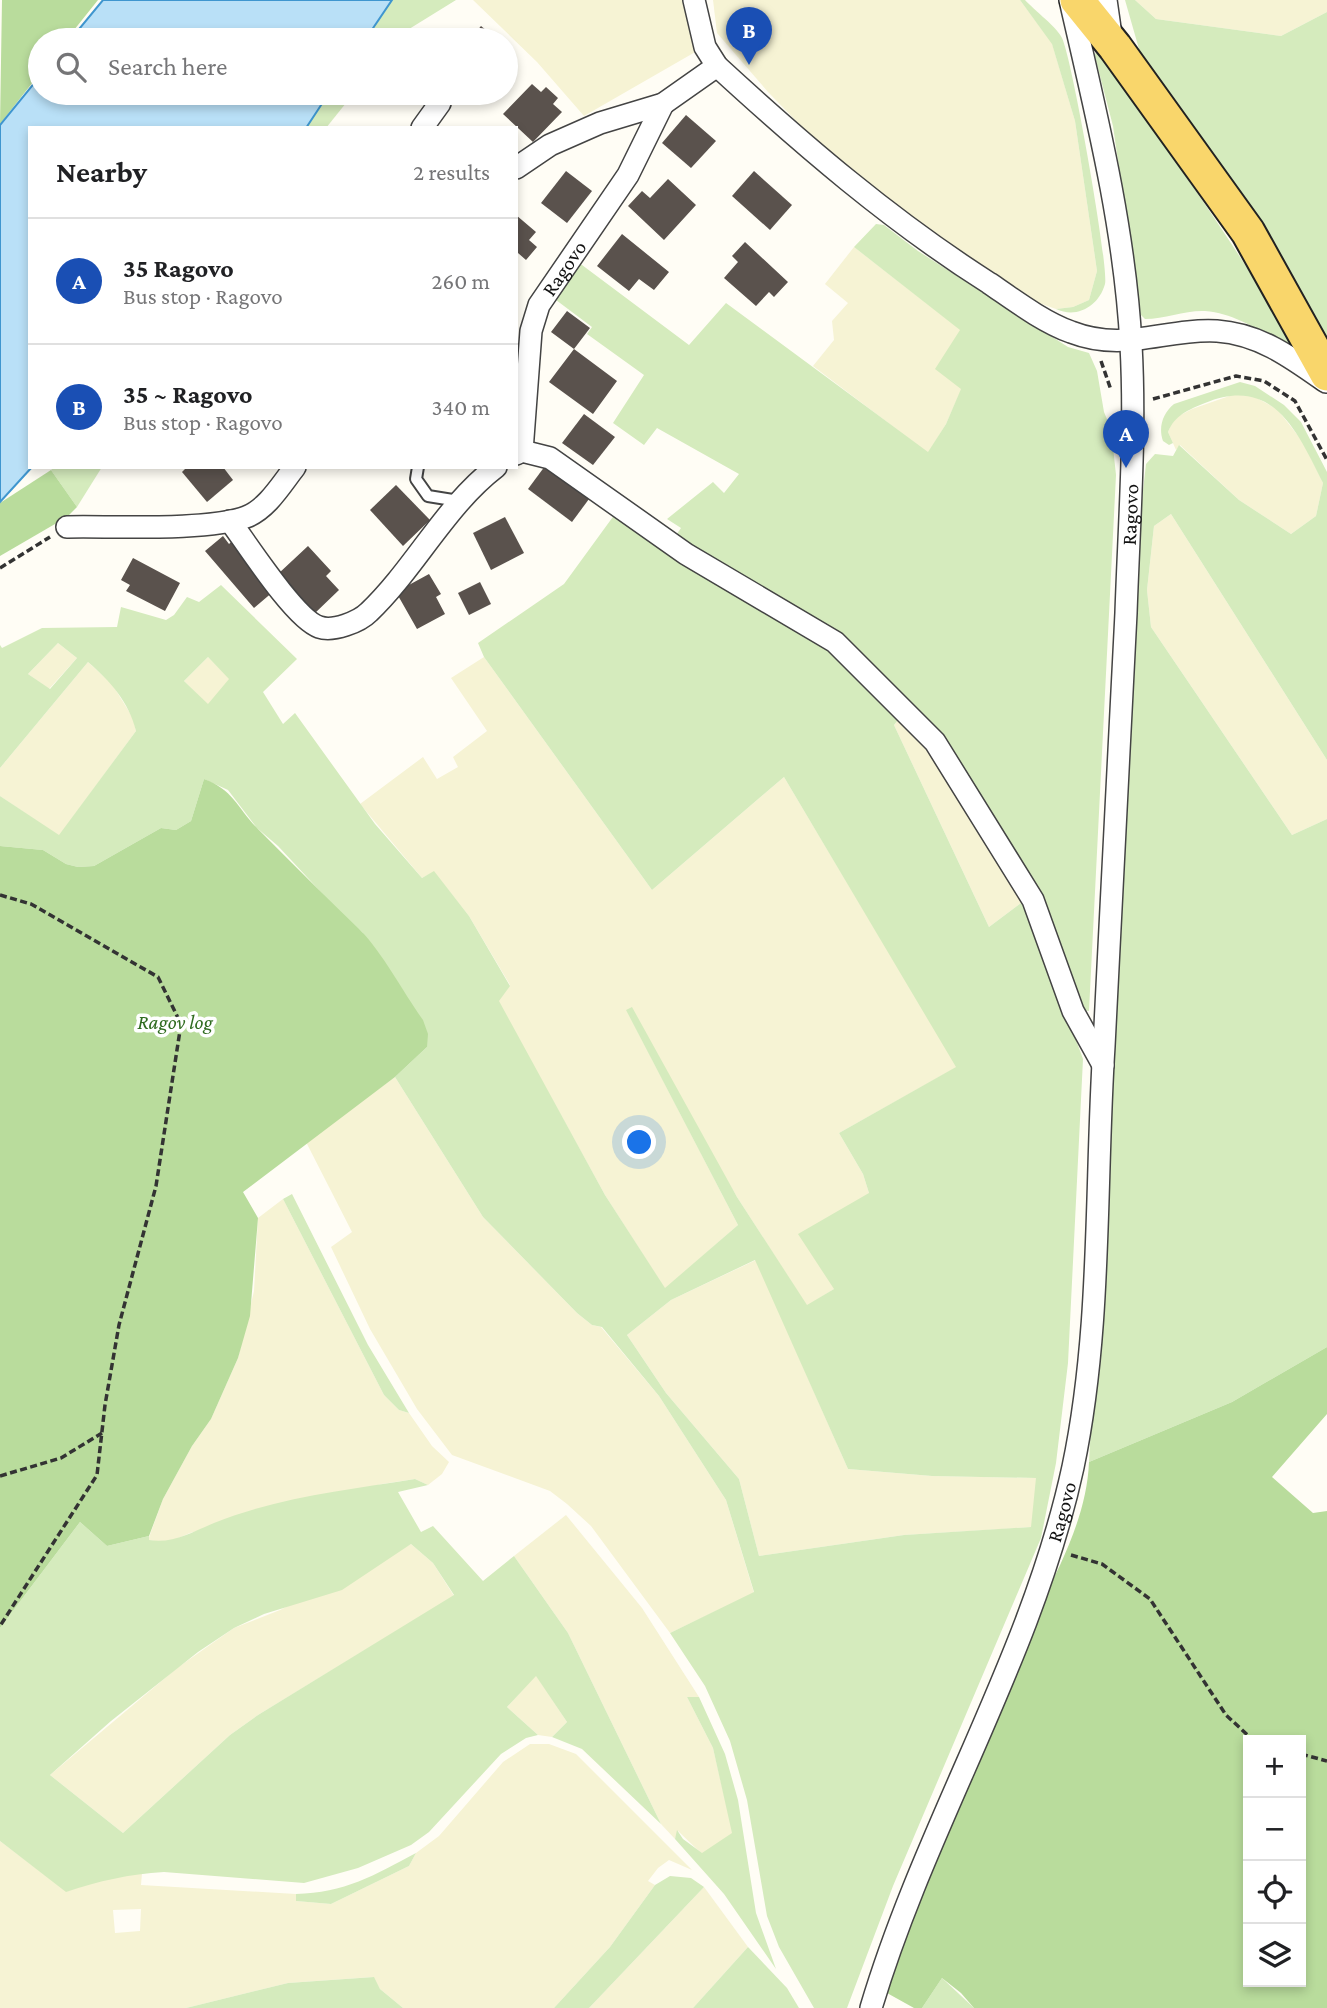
<!DOCTYPE html>
<html lang="en">
<head>
<meta charset="utf-8">
<style>
	:root { --surface:#fff; --page:#f2f2f2; --text:#202124; --muted:#757577; --line:#e0e0e0; --accent:#c4262e }
	body { margin:0; font-family:"Crimson Pro",serif; background:var(--page); color:var(--text) }
	.controls { position:absolute; right:21px; bottom:21px; display:grid; overflow:hidden; border-radius:0px; box-shadow:0 4px 10px #0003 }
	.controls button { width:63px; height:63px; display:grid; place-items:center; padding:0; border:0; border-bottom:2px solid var(--line); background:var(--surface); color:var(--text); font:35px sans-serif }
	.you { position:absolute; left:640px; top:1143px; width:24px; height:24px; margin:-18px; border:5px solid #fff; border-radius:50%; background:#1a73e8; box-shadow:0 0 0 10px #1a73e833 }
	.badge { display:grid; place-items:center; width:46px; height:46px; border-radius:50%; background:var(--accent); color:#fff; font-size:23px; font-weight:700 }
	.pin { position:absolute; translate:-50% -58px; filter:drop-shadow(0 2px 4px #0008) }
	.pin::after { content:''; position:absolute; top:37px; width:24px; height:21px; background:inherit; clip-path:polygon(0 0,100% 0,50% 100%) }
	.list { margin:0; padding:0; list-style:none }
	h2 { display:flex; justify-content:space-between; align-items:center; height:91px; margin:0; padding:0 28px; font-size:30px }
	h2 small { font-size:23px; font-weight:400; color:var(--muted) }
	.list li { display:grid; grid-template-columns:46px 1fr auto; gap:21px; align-items:center; box-sizing:border-box; height:126px; padding:0 28px; border-top:2px solid var(--line) }
	.list b { display:block; font-size:26px; white-space:nowrap }
	.list p { margin:0; font-size:23px; white-space:nowrap; color:var(--muted) }
	.list em { font-size:23px; font-style:normal; color:var(--muted) }
	.icon { flex:none; width:38px; height:38px; fill:none; stroke:currentColor; stroke-width:2; stroke-linecap:round; stroke-linejoin:round }
	.map { position:relative; flex:none; width:1327px; height:2008px; overflow:hidden }
	.search { position:absolute; background:var(--surface); box-shadow:0 4px 10px #0003; left:28px; top:28px; width:490px; height:77px; display:flex; align-items:center; gap:18px; box-sizing:border-box; padding:0 24px; border-radius:38px; color:var(--muted); font-size:26px }
	.panel { position:absolute; background:var(--surface); box-shadow:0 4px 10px #0003; left:28px; top:126px; width:490px; height:343px; border-radius:0px }
	.map>svg:first-child { display:block }
</style>
</head>
<body>
<div class="map">
<svg width="1327" height="2008" viewBox="0 0 1327 2008">
	<rect width="100%" height="100%" fill="#fffdf5"/>
	<g fill="#f6f3d4" fill-rule="evenodd">
		<polygon points="473,0 682,0 697,51 584,116 537,62"/>
		<polygon points="713,0 1020,0 1052,43 1075,121 1097,271 1089,300 1073,307 1056,309 1036,302 933,235 831,157 768,92 717,33"/>
		<polygon points="1135,0 1327,0 1327,12 1281,36 1156,19"/>
		<polygon points="854,247 961,330 962,388 946,424 928,453 813,366 834,340 832,321 848,303 825,284"/>
		<polygon points="1235,394 1255,397 1277,409 1303,442 1323,483 1316,516 1291,534 1239,500 1180,445 1176,450 1168,432 1173,419 1192,409"/>
		<polygon points="1171,514 1327,760 1327,819 1292,835 1151,627 1147,590 1154,526"/>
		<polygon points="58,643 77,658 49,689 28,674"/>
		<polygon points="208,657 230,679 208,705 184,681"/>
		<polygon points="484,657 652,890 784,777 957,1067 839,1133 863,1174 869,1193 834,1289 807,1306 737,1197 627,1011 738,1225 665,1289 605,1195 498,1001 510,985 469,916 434,872 422,878 360,804 423,757 437,779 458,767 453,757 487,731 451,678"/>
		<polygon points="88,662 112,684 133,718 136,731 59,836 0,796 0,768"/>
		<polygon points="902,715 927,745 1025,900 989,927 894,725"/>
		<polygon points="395,1077 483,1217 577,1313 592,1325 601,1327 659,1396 726,1500 754,1593 670,1633 591,1526 567,1504 550,1491 452,1455 417,1409 370,1329 331,1247 352,1232 306,1142"/>
		<polygon points="283,1199 384,1395 399,1410 409,1413 432,1446 449,1462 442,1474 428,1485 415,1479 382,1484 190,1533 167,1543 148,1540 163,1499 192,1446 211,1419 238,1358 254,1291 258,1218"/>
		<polygon points="756,1260 848,1469 932,1476 1037,1478 1032,1527 904,1535 759,1556 739,1479 666,1393 627,1335 671,1300"/>
		<polygon points="566,1515 642,1608 699,1697 687,1697 713,1748 733,1833 702,1854 678,1831 675,1839 661,1824 568,1633 514,1556"/>
		<polygon points="411,1544 433,1563 454,1596 258,1715 230,1735 123,1833 50,1775 177,1668 234,1628 280,1610"/>
		<polygon points="536,1675 567,1722 552,1737 538,1735 507,1707"/>
		<path d="M 530,1744 L 549,1744 L 576,1754 L 692,1870 L 669,1860 L 658,1868 L 648,1881 L 655,1885 L 610,1947 L 554,2008 L 403,2008 L 380,1989 L 373,1977 L 288,1983 L 186,2008 L 0,2008 L 0,1841 L 66,1891 L 102,1880 L 142,1873 L 141,1885 L 296,1894 L 296,1901 L 331,1904 L 409,1866 L 416,1853 L 439,1836 L 503,1762 ZM 141,1909 L 140,1931 L 115,1933 L 113,1910 Z"/>
		<polygon points="704,1887 748,1947 693,2008 589,2008"/>
	</g>
	<g fill="#d5ebbd" fill-rule="evenodd">
		<polygon points="390,0 456,0 401,34 396,40 357,40"/>
		<path d="M 1020,0 L 1025,0 C 1034,10 1058,28 1062,38 C 1072,58 1109,267 1105,284 C 1099,306 1077,319 1056,309 L 1073,307 L 1089,300 L 1097,271 L 1075,121 L 1052,44 Z"/>
		<polygon points="1125,0 1135,0 1156,19 1281,36 1327,12 1327,342 1143,63"/>
		<path d="M 1094,53 L 1102,55 C 1168,153 1239,246 1295,349 C 1264,336 1241,314 1205,311 C 1186,310 1165,319 1145,319 L 1140,314 L 1113,126 Z"/>
		<polygon points="323,93 354,93 326,128 302,128"/>
		<polygon points="876,224 884,225 918,251 1068,347 1089,353 1097,371 1104,412 1111,429 1116,475 1089,1011 1081,1010 1044,908 898,694 674,538 681,528 667,519 713,482 724,493 739,474 657,428 644,445 613,423 644,375 587,334 592,327 552,297 578,262 689,345 726,303 928,452 946,424 961,389 935,369 960,330 854,247"/>
		<path d="M 1240,382 L 1255,386 L 1284,405 L 1301,422 L 1327,472 L 1327,760 L 1171,514 L 1154,526 L 1147,590 L 1151,627 L 1292,835 L 1327,819 L 1327,1347 L 1232,1402 L 1089,1462 L 1138,536 L 1146,464 L 1155,454 L 1173,456 L 1179,445 L 1239,500 L 1291,534 L 1316,516 L 1323,483 C 1297,431 1273,375 1205,403 C 1188,410 1175,415 1168,432 L 1173,443 L 1169,445 L 1163,441 C 1158,427 1163,413 1174,404 Z"/>
		<polygon points="55,467 102,467 77,507 51,470"/>
		<path d="M 615,514 L 828,645 L 902,715 L 894,725 L 989,927 L 1025,900 L 1083,1059 L 1068,1363 L 1056,1463 L 1041,1538 L 893,1886 L 847,2008 L 814,2008 L 779,1947 L 767,1916 L 747,1800 L 730,1741 L 705,1686 L 670,1633 L 754,1592 L 726,1500 L 659,1396 L 602,1327 L 592,1325 L 577,1313 L 483,1217 L 395,1077 L 427,1047 L 362,932 L 347,920 L 278,846 L 257,828 L 228,790 L 204,779 L 191,821 L 176,830 L 161,828 L 94,866 L 78,867 L 66,864 L 43,850 L 0,846 L 0,796 L 59,835 L 136,731 C 129,702 110,681 88,662 L 0,768 L 0,645 L 2,648 L 42,628 L 117,627 L 121,607 L 166,620 L 174,615 L 187,597 L 199,602 L 221,585 L 297,659 L 263,692 L 283,724 L 295,713 L 375,824 L 422,878 L 434,871 L 469,916 L 510,986 L 499,1001 L 605,1195 L 665,1288 L 738,1225 L 626,1010 L 632,1007 L 737,1197 L 807,1305 L 834,1289 L 798,1234 L 869,1193 L 863,1174 L 839,1133 L 956,1067 L 784,777 L 652,890 L 484,657 L 478,643 L 564,584 ZM 58,643 L 77,658 L 50,689 L 28,674 ZM 208,657 L 229,679 L 208,704 L 184,681 ZM 755,1260 L 848,1469 L 932,1476 L 1036,1478 L 1031,1527 L 904,1535 L 759,1556 L 739,1479 L 666,1393 L 627,1335 L 671,1300 Z"/>
		<polygon points="292,1194 368,1345 409,1413 399,1410 384,1395 283,1199"/>
		<path d="M 415,1479 L 428,1485 L 398,1492 L 421,1532 L 433,1526 L 483,1581 L 514,1556 L 568,1633 L 661,1824 L 582,1749 L 552,1737 L 567,1722 L 536,1676 L 507,1707 L 538,1735 L 526,1738 L 501,1754 L 429,1832 L 411,1845 L 358,1868 L 304,1883 L 164,1872 C 129,1874 99,1881 66,1892 L 0,1841 L 0,1628 L 80,1522 L 107,1546 L 149,1536 L 149,1540 C 173,1544 192,1532 214,1523 C 279,1497 347,1490 415,1479 ZM 411,1544 L 433,1563 L 454,1595 L 258,1715 L 230,1735 L 123,1833 L 50,1775 L 111,1721 L 198,1652 L 234,1628 L 264,1614 L 342,1590 Z"/>
		<polygon points="687,1697 699,1697 725,1754 738,1800 756,1913 776,1969 724,1894 675,1839 677,1830 683,1839 702,1853 732,1833 713,1748"/>
		<path d="M 416,1853 L 409,1866 L 331,1904 L 296,1901 L 296,1894 C 344,1893 375,1875 416,1853 Z"/>
		<polygon points="670,1876 691,1878 704,1887 589,2008 554,2008 610,1947 655,1885"/>
		<polygon points="748,1947 787,1988 799,2008 693,2008"/>
		<polygon points="374,1977 380,1989 403,2008 186,2008 288,1983"/>
		<polygon points="942,1978 974,2008 922,2008"/>
	</g>
	<g fill="#b9dc9c" fill-rule="evenodd">
		<polygon points="2,0 98,0 66,40 40,40 40,73 0,124"/>
		<polygon points="51,470 77,507 67,517 0,556 0,503"/>
		<path d="M 204,779 C 234,790 237,808 258,829 C 292,863 327,898 361,931 C 382,952 405,995 423,1020 L 428,1034 L 427,1047 L 395,1077 L 243,1192 L 258,1218 L 250,1316 L 238,1358 L 211,1419 L 192,1446 L 163,1499 L 149,1536 L 107,1546 L 80,1522 L 0,1628 L 0,846 L 43,850 L 66,864 L 78,867 L 94,866 L 161,828 L 176,830 L 191,821 Z"/>
		<path d="M 1327,1347 L 1327,1414 L 1272,1477 L 1313,1513 L 1327,1511 L 1327,2008 L 974,2008 L 961,1993 L 942,1978 L 922,2008 L 914,2008 L 878,1988 L 1042,1602 C 1064,1558 1087,1512 1089,1462 L 1232,1402 ZM 1248,1740 L 1301,1740 L 1301,1982 L 1248,1982 Z"/>
	</g>
	<g fill="#b9e0f7" stroke="#3f96cf" stroke-width="2">
		<polygon points="103,0 392,0 365,40 70,40"/>
		<polygon points="40,76 40,93 329,93 306,128 30,128 32,467 0,502 0,125"/>
	</g>
	<g fill="#5a524d">
		<polygon points="481,26 498,40 469,40"/>
		<polygon points="532,84 541,92 546,87 558,98 553,104 562,112 533,142 503,114"/>
		<polygon points="686,115 716,141 691,168 662,143"/>
		<polygon points="566,171 592,191 567,223 541,203"/>
		<polygon points="754,171 792,205 770,230 732,196"/>
		<polygon points="668,179 696,205 664,240 628,206 642,191 650,198"/>
		<polygon points="516,215 536,232 529,240 537,247 526,260 518,253 516,255"/>
		<polygon points="622,234 669,272 654,290 639,279 629,291 597,266"/>
		<polygon points="745,242 788,282 774,297 769,292 756,306 724,278 738,262 732,256"/>
		<polygon points="567,311 590,328 574,349 617,381 593,414 549,382 574,349 551,332"/>
		<polygon points="584,414 615,437 593,465 562,443"/>
		<polygon points="545,466 589,499 572,522 528,489"/>
		<polygon points="187,467 223,467 233,480 207,502 182,472"/>
		<polygon points="396,485 430,520 403,546 370,510"/>
		<polygon points="505,517 524,553 491,570 473,533"/>
		<polygon points="223,536 229,544 232,541 274,591 254,608 205,551"/>
		<polygon points="308,546 331,571 326,576 339,590 314,614 278,574"/>
		<polygon points="133,558 180,583 165,611 126,591 130,585 121,580"/>
		<polygon points="429,574 441,594 436,597 445,614 417,629 396,592"/>
		<polygon points="480,582 491,604 469,615 458,593"/>
	</g>
	<g fill="none" stroke-linecap="round" stroke-linejoin="round">
		<defs>
			<polyline id="lane" points="418,467 416,479 428,496 459,501"/>
			<g id="street">
				<path d="M 694,0 L 705,47 L 717,66 C 803,145 890,220 989,283 C 1014,300 1043,322 1071,332 C 1125,353 1165,328 1217,331 C 1260,334 1292,358 1326,382"/>
				<polyline points="1106,0 1111,35"/>
				<polyline points="422,128 440,103"/>
				<polyline points="516,168 550,145 600,123 663,104 717,66"/>
				<path id="s1" d="M 522,451 L 531,331 L 539,305 L 628,175 L 663,104"/>
				<polyline points="516,454 522,451 550,458 686,554 835,642 935,742 1033,900 1073,1011 1103,1065"/>
				<path d="M 230,521 C 247,544 295,619 319,627 C 333,632 359,622 369,612 C 415,568 445,506 496,467"/>
				<path d="M 67,527 C 110,526 209,531 246,517 C 267,509 281,485 295,467"/>
				<path id="s2" d="M 871,2008 C 926,1823 1032,1657 1073,1467 C 1102,1329 1095,1186 1104,1046 C 1112,902 1120,758 1126,613 C 1129,524 1136,434 1131,345 C 1125,229 1096,113 1070,0"/>
			</g>
			<polyline id="primary" points="1077,0 1115,47 1248,232 1327,374"/>
		</defs>
		<use href="#lane" stroke="#444" stroke-width="14"/>
		<use href="#street" stroke="#444" stroke-width="24"/>
		<use href="#primary" stroke="#222" stroke-width="37"/>
		<g stroke="#333" stroke-width="3.5" stroke-dasharray="7 3.5" stroke-linecap="butt">
			<polyline points="1101,361 1111,390"/>
			<polyline points="1153,399 1236,376 1264,381 1295,401 1327,460"/>
			<polyline points="0,568 50,537"/>
			<polyline points="0,895 31,904 158,977 181,1024 156,1186 119,1325 105,1405 97,1475 0,1626"/>
			<polyline points="0,1476 61,1458 102,1433"/>
			<polyline points="1071,1555 1102,1564 1150,1599 1226,1715 1253,1740"/>
			<polyline points="1301,1754 1327,1761"/>
		</g>
		<use href="#lane" stroke="#fff" stroke-width="10"/>
		<use href="#street" stroke="#fff" stroke-width="21"/>
		<use href="#primary" stroke="#f9d66b" stroke-width="33"/>
	</g>
	<g text-anchor="middle" stroke-width="7" stroke-linejoin="round" paint-order="stroke">
		<g font-size="21" fill="#111" stroke="#fff">
			<text dy="7" stroke="none"><textPath href="#s1" startOffset="192">Ragovo</textPath></text>
			<text dy="7" stroke="none"><textPath href="#s2" startOffset="1533">Ragovo</textPath></text>
			<text dy="7" stroke="none"><textPath href="#s2" startOffset="532">Ragovo</textPath></text>
		</g>
		<g font-size="21" font-style="italic" fill="#2f6b1f" stroke="#fff">
			<text x="175" y="1029">Ragov log</text>
		</g>
	</g>
</svg>
<div class="controls">
<button>+</button>
<button>−</button>
<button><svg class="icon" aria-label="locate" viewBox="0 0 24 24"><circle cx="12" cy="12" r="6"/><path d="M12 2v4M12 18v4M2 12h4M18 12h4"/></svg></button>
<button><svg class="icon" aria-label="layers" viewBox="0 0 24 24"><path d="M12 4l9 5-9 5-9-5zM3 14l9 5 9-5"/></svg></button>
</div>
<div class="you"></div>
<div class="pin badge" style="left:1126px;top:468px;background:#1a4fb4">A</div>
<div class="pin badge" style="left:749px;top:65px;background:#1a4fb4">B</div>
<div class="search"><svg class="icon" aria-label="search" viewBox="0 0 24 24"><circle cx="10" cy="10" r="6"/><path d="M15 15l6 6"/></svg>Search here</div>
<section class="panel">
<h2>Nearby<small>2 results</small></h2>
<ul class="list">
<li><span class="badge" style="background:#1a4fb4">A</span><div><b>35 Ragovo</b><p>Bus stop · Ragovo</p></div><em>260 m</em></li>
<li><span class="badge" style="background:#1a4fb4">B</span><div><b>35 ~ Ragovo</b><p>Bus stop · Ragovo</p></div><em>340 m</em></li>
</ul>
</section>
</div>
</body>
</html>
